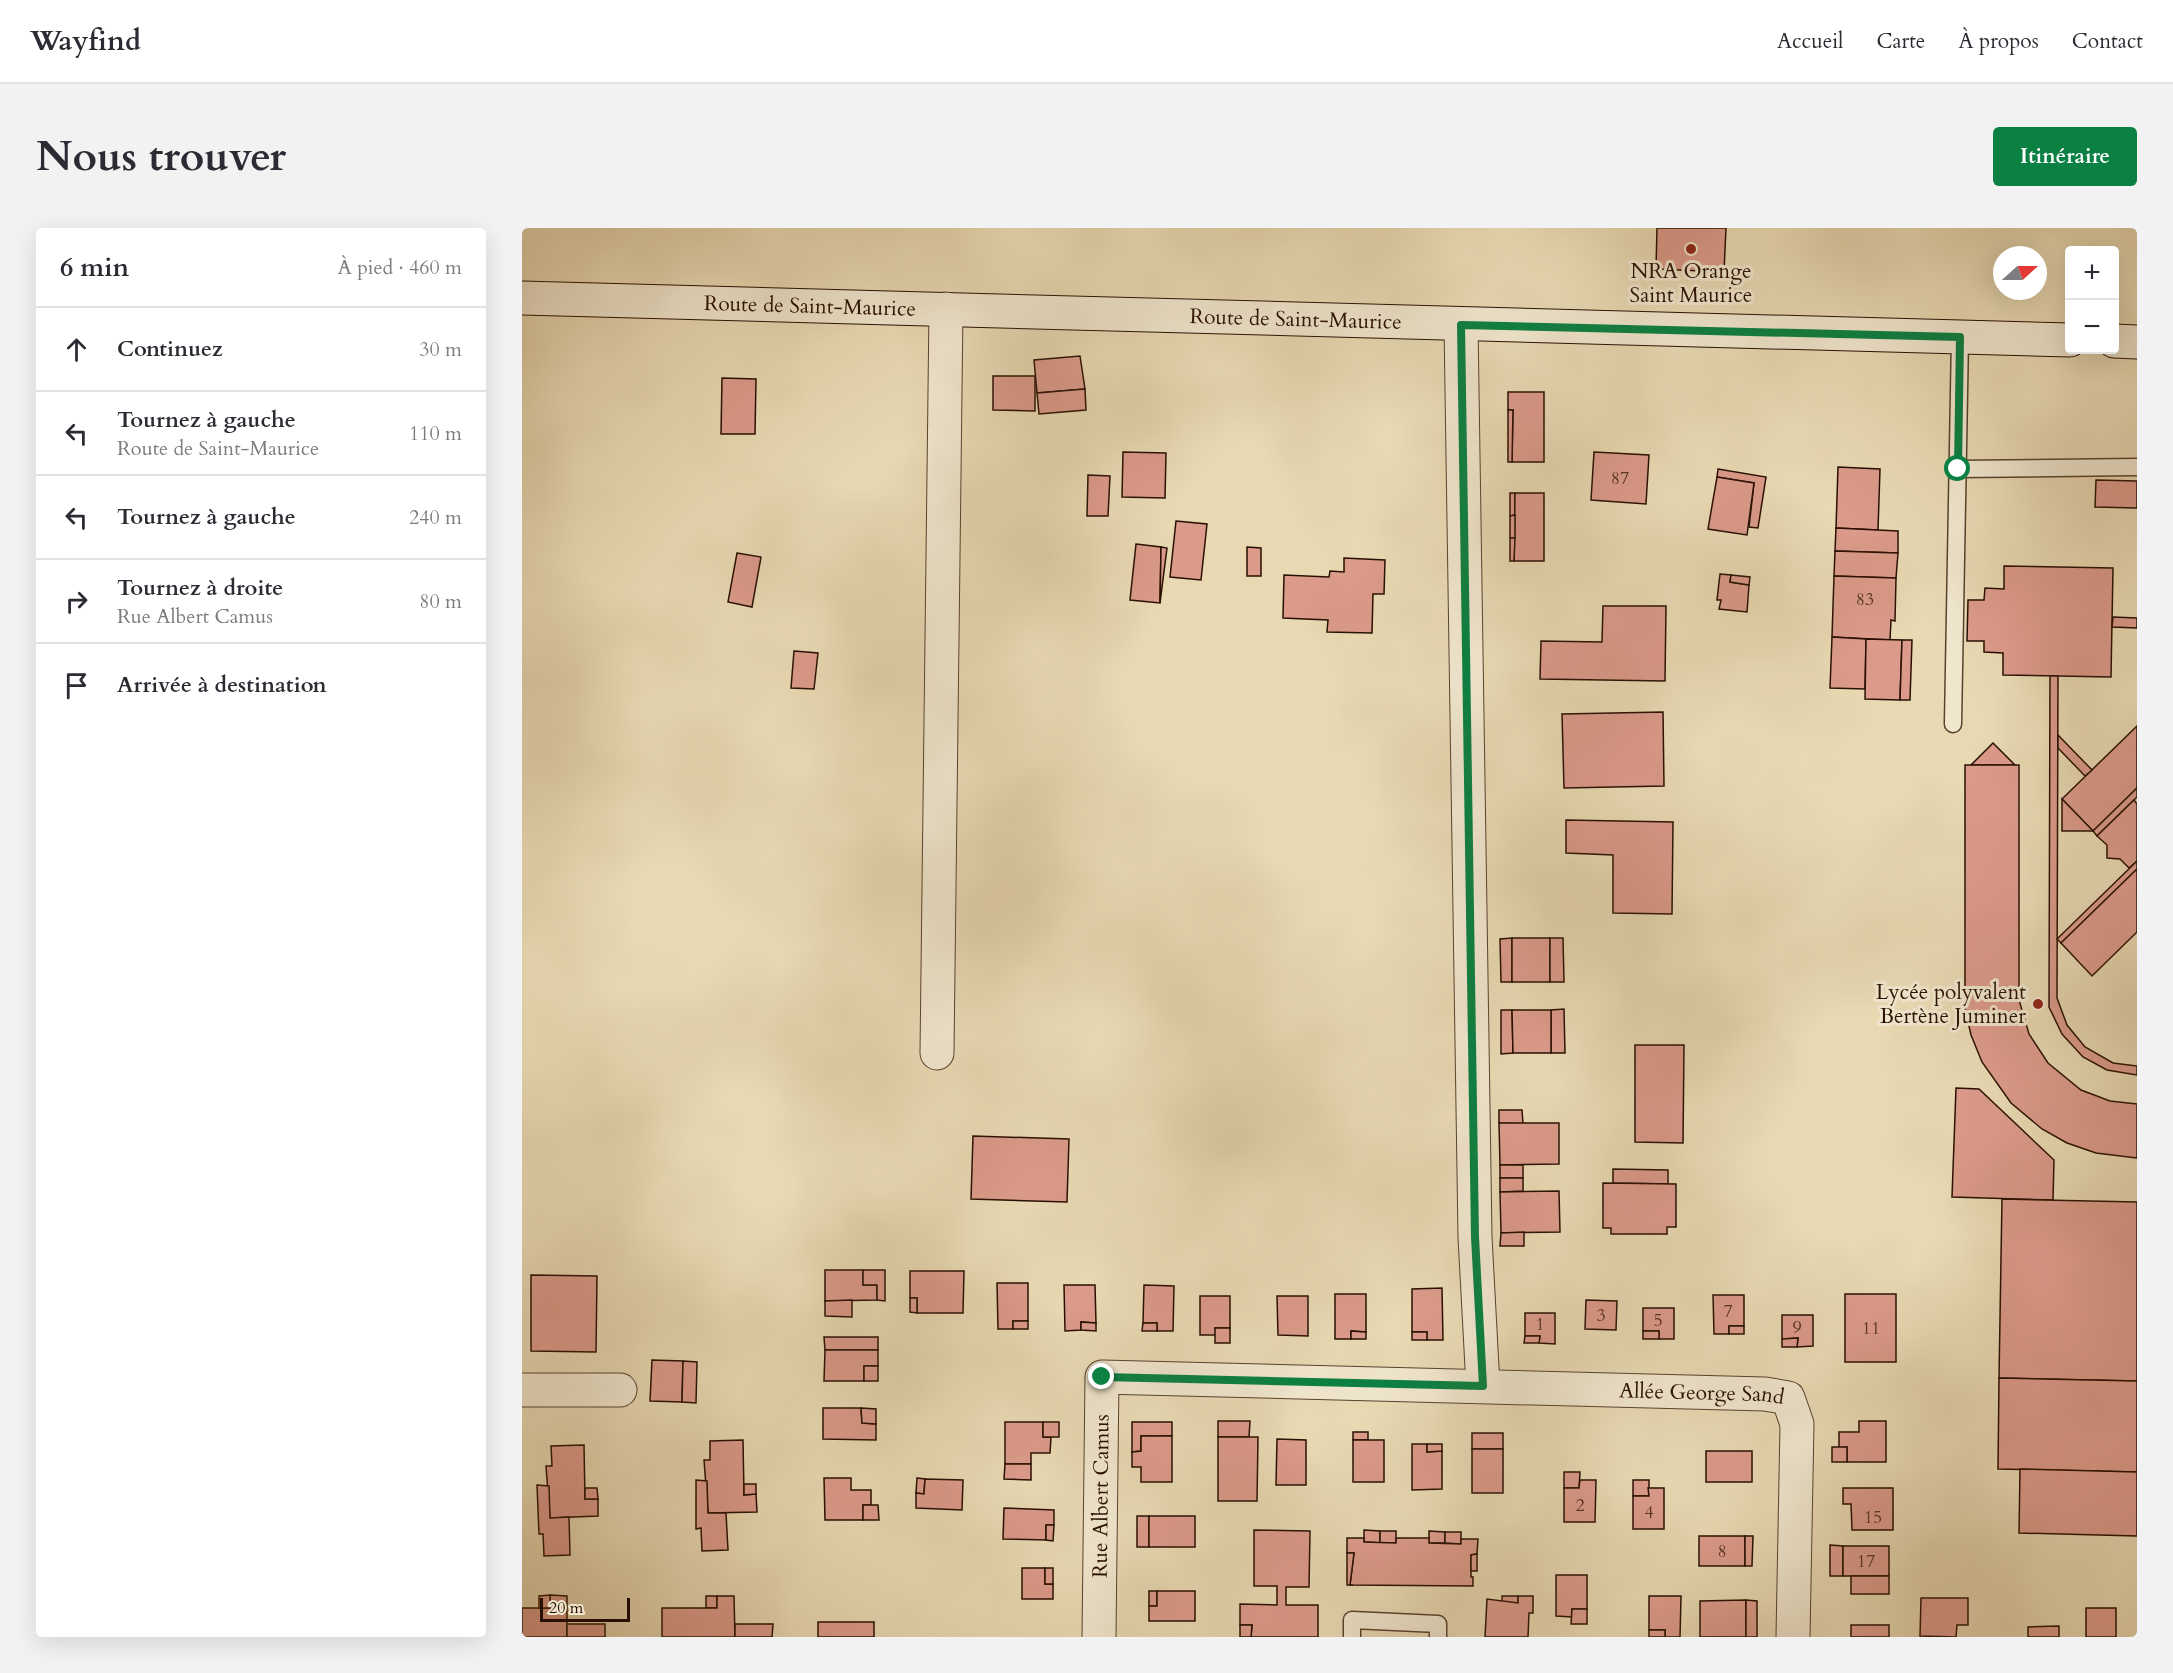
<!DOCTYPE html>
<html lang="fr">
<head>
<meta charset="utf-8">
<style>
	:root { --surface:#fff; --page:#f2f2f3; --text:#2b2b33; --muted:#7c7c81; --line:#e1e1e2; --accent:#0b8043 }
	body { margin:0; font-family:Cardo,serif; background:var(--page); color:var(--text) }
	.controls { position:absolute; right:18px; top:18px; display:grid; overflow:hidden; border-radius:6px; box-shadow:0 6px 24px #0002 }
	.controls button { width:54px; height:54px; display:grid; place-items:center; padding:0; border:0; border-bottom:2px solid var(--line); background:var(--surface); color:var(--text); font:30px sans-serif }
	.compass { position:absolute; left:1471px; top:18px; width:54px; height:54px; border-radius:50%; background:var(--surface); box-shadow:0 6px 24px #0002; rotate:69deg }
	.scale { position:absolute; left:18px; bottom:15px; width:90px; box-sizing:border-box; padding-left:6px; border:3px solid #291002; border-top:0; font-size:16px; line-height:21px; white-space:nowrap; color:#291002; -webkit-text-stroke:4px #f0e6ce; paint-order:stroke }
	.stop { position:absolute; width:18px; height:18px; margin:-14px; border:4px solid #0b8043; border-radius:50%; background:#fff }
	.stop.end { background:#0b8043; border-color:#fff; box-shadow:0 2px 6px #0008 }
	.list { margin:0; padding:0; list-style:none }
	h2 { display:flex; justify-content:space-between; align-items:center; height:78px; margin:0; padding:0 24px; font-size:26px }
	h2 small { font-size:20px; font-weight:400; color:var(--muted) }
	.list li { display:grid; grid-template-columns:39px 1fr auto; gap:18px; align-items:center; box-sizing:border-box; height:84px; padding:0 24px; border-top:2px solid var(--line) }
	.list b { display:block; font-size:22px; white-space:nowrap }
	.list p { margin:0; font-size:20px; white-space:nowrap; color:var(--muted) }
	.list em { font-size:20px; font-style:normal; color:var(--muted) }
	.icon { flex:none; width:33px; height:33px; fill:none; stroke:currentColor; stroke-width:2; stroke-linecap:round; stroke-linejoin:round }
	.map { position:relative; flex:none; width:1615px; height:1409px; overflow:hidden; border-radius:6px }
	header { display:flex; align-items:center; gap:36px; box-sizing:border-box; height:84px; padding:0 30px; background:var(--surface); border-bottom:2px solid var(--line) }
	header strong { font-size:28px }
	nav { display:flex; gap:33px; margin-inline-start:auto; font-size:21px }
	.intro { display:flex; align-items:center; justify-content:space-between; box-sizing:border-box; height:144px; padding:0 36px }
	h1 { margin:0; font-size:42px }
	.button { padding:15px 27px; border-radius:6px; background:var(--accent); color:#fff; font-size:21px; font-weight:700 }
	main { display:flex; gap:36px; padding:0 36px }
	aside { flex:1; background:var(--surface); border-radius:6px; box-shadow:0 6px 24px #0002 }
	.map>svg:first-child { display:block }
</style>
</head>
<body>
<header>
<strong>Wayfind</strong>
<nav><a>Accueil</a><a>Carte</a><a>À propos</a><a>Contact</a></nav>
</header>
<div class="intro"><h1>Nous trouver</h1><a class="button">Itinéraire</a></div>
<main>
<aside>
<h2>6 min<small>À pied · 460 m</small></h2>
<ul class="list">
<li><svg class="icon" aria-label="ahead" viewBox="0 0 24 24"><path d="M12 20V5M6 11l6-6 6 6"/></svg><div><b>Continuez</b></div><em>30 m</em></li>
<li><svg class="icon" aria-label="left" viewBox="0 0 24 24"><path d="M17 20v-9H6M10 6l-5 5 5 5"/></svg><div><b>Tournez à gauche</b><p>Route de Saint-Maurice</p></div><em>110 m</em></li>
<li><svg class="icon" aria-label="left" viewBox="0 0 24 24"><path d="M17 20v-9H6M10 6l-5 5 5 5"/></svg><div><b>Tournez à gauche</b></div><em>240 m</em></li>
<li><svg class="icon" aria-label="right" viewBox="0 0 24 24"><path d="M7 20v-9h11M14 6l5 5-5 5"/></svg><div><b>Tournez à droite</b><p>Rue Albert Camus</p></div><em>80 m</em></li>
<li><svg class="icon" aria-label="arrive" viewBox="0 0 24 24"><path d="M6 21V4h12l-3 4 3 4H6"/></svg><div><b>Arrivée à destination</b></div></li>
</ul>
</aside>
<div class="map">
<svg width="1615" height="1409" viewBox="0 0 1615 1409">
	<rect width="100%" height="100%" fill="#e8d9b3"/>
	<filter id="stains"><feTurbulence type="fractalNoise" baseFrequency=".00333" numOctaves="4"/><feColorMatrix values="0 0 0 0 .2 0 0 0 0 .09 0 0 0 0 .02 0 0 0 .5 -.17"/></filter>
	<radialGradient id="worn" r=".72"><stop offset=".6" stop-color="#630" stop-opacity="0"/><stop offset="1" stop-color="#630" stop-opacity=".3"/></radialGradient>
	<g fill="#db9a8a" stroke="#291002" stroke-width="1.5">
		<polygon points="1135,0 1204,0 1202,44 1134,41"/>
		<polygon points="558,128 563,161 515,165 512,132"/>
		<polygon points="471,148 513,148 513,183 471,182"/>
		<polygon points="200,150 234,151 233,206 199,206"/>
		<polygon points="563,161 564,182 517,186 515,165"/>
		<polygon points="986,164 1022,164 1022,234 990,234 991,182 986,182"/>
		<polygon points="986,182 991,182 990,234 986,234"/>
		<polygon points="601,224 644,225 643,270 600,269"/>
		<polygon points="1072,224 1127,227 1124,276 1069,272"/>
		<polygon points="1316,239 1358,241 1356,302 1314,300"/>
		<polygon points="1196,241 1244,249 1236,300 1227,299 1232,255 1195,249"/>
		<polygon points="566,247 588,248 586,288 565,288"/>
		<polygon points="1195,249 1232,255 1225,307 1186,301"/>
		<polygon points="1574,252 1615,253 1615,280 1573,279"/>
		<polygon points="988,265 993,265 993,287 988,288"/>
		<polygon points="993,265 1022,265 1022,333 992,333"/>
		<polygon points="993,287 993,310 988,310 988,288"/>
		<polygon points="654,293 685,296 679,352 648,349"/>
		<polygon points="1314,300 1376,303 1376,325 1313,323"/>
		<polygon points="988,310 993,310 992,333 988,333"/>
		<polygon points="614,316 639,319 638,375 608,372"/>
		<polygon points="639,319 645,320 638,375"/>
		<polygon points="725,319 739,320 739,348 725,348"/>
		<polygon points="1313,323 1376,325 1374,350 1312,348"/>
		<polygon points="215,325 239,329 230,379 206,374"/>
		<polygon points="822,330 863,332 862,366 851,366 850,405 805,404 806,392 761,390 762,347 807,349 808,343 822,344"/>
		<polygon points="1482,338 1591,340 1589,449 1481,447 1481,425 1462,424 1462,413 1445,413 1446,372 1462,372 1463,360 1482,361"/>
		<polygon points="1198,346 1209,347 1208,354 1227,357 1225,384 1197,381 1199,372 1195,372"/>
		<polygon points="1209,347 1228,349 1227,357 1208,354"/>
		<polygon points="1312,348 1374,350 1373,393 1369,392 1368,412 1310,409"/>
		<polygon points="1081,378 1144,378 1143,453 1018,451 1019,413 1080,414"/>
		<polygon points="1591,389 1615,390 1615,400 1590,399"/>
		<polygon points="1310,409 1344,411 1343,461 1308,460"/>
		<polygon points="1344,411 1380,412 1378,472 1343,471"/>
		<polygon points="1380,412 1390,412 1388,472 1378,472"/>
		<polygon points="272,423 296,425 292,461 269,460"/>
		<polygon points="1528,448 1536,448 1535,770 1545,797 1563,819 1591,835 1615,838 1615,847 1585,842 1561,829 1540,806 1527,779"/>
		<polygon points="1141,484 1142,558 1042,560 1040,486"/>
		<polygon points="1615,498 1615,560 1571,603 1540,571"/>
		<polygon points="1536,507 1570,542 1563,548 1536,520"/>
		<polygon points="1471,515 1493,537 1449,537"/>
		<polygon points="1443,537 1497,537 1497,772 1507,806 1526,835 1559,862 1588,873 1615,876 1615,930 1574,925 1545,915 1520,901 1489,875 1460,834 1449,807 1443,780"/>
		<polygon points="1615,560 1615,569 1575,608 1571,603"/>
		<polygon points="1540,571 1571,603 1540,603"/>
		<polygon points="1612,572 1615,576 1615,633 1607,640 1598,631 1585,630 1585,617 1575,608"/>
		<polygon points="1044,592 1151,594 1150,686 1091,685 1091,627 1044,625"/>
		<polygon points="1615,633 1615,641 1539,715 1535,711"/>
		<polygon points="1615,641 1615,704 1570,748 1539,715"/>
		<polygon points="990,710 990,754 979,754 978,711"/>
		<rect x="990" y="710" width="38" height="44"/>
		<polygon points="1028,710 1041,710 1042,754 1028,754"/>
		<polygon points="1042,781 1043,825 1029,825 1029,782"/>
		<polygon points="979,782 990,782 991,825 979,826"/>
		<polygon points="990,782 1029,782 1029,825 991,825"/>
		<polygon points="1113,817 1162,817 1161,915 1113,914"/>
		<polygon points="1434,860 1457,861 1532,932 1531,972 1430,969"/>
		<polygon points="977,882 1000,882 1001,896 977,895"/>
		<polygon points="977,895 1037,895 1037,936 978,937"/>
		<polygon points="451,908 547,911 545,974 449,971"/>
		<rect x="978" y="937" width="23" height="13"/>
		<polygon points="1091,941 1146,942 1146,956 1091,955"/>
		<polygon points="978,950 1001,950 1001,963 978,964"/>
		<polygon points="1081,955 1154,956 1154,999 1145,999 1145,1006 1089,1006 1089,1000 1081,1000"/>
		<polygon points="1037,963 1038,1004 979,1005 978,964"/>
		<polygon points="1480,971 1615,974 1615,1153 1477,1150"/>
		<polygon points="1002,1004 1002,1018 978,1018 979,1005"/>
		<polygon points="303,1042 341,1042 341,1057 355,1057 355,1072 303,1073"/>
		<polygon points="341,1042 363,1042 363,1073 355,1072 355,1057 341,1057"/>
		<polygon points="388,1043 442,1043 441,1085 395,1085 395,1070 388,1070"/>
		<polygon points="9,1047 75,1048 74,1124 9,1123"/>
		<polygon points="475,1055 506,1055 506,1093 491,1093 491,1101 476,1101"/>
		<polygon points="542,1057 573,1057 574,1095 559,1094 559,1102 543,1103"/>
		<polygon points="622,1057 652,1058 651,1103 635,1103 635,1095 621,1095"/>
		<polygon points="920,1060 921,1112 905,1112 905,1104 890,1104 890,1061"/>
		<polygon points="813,1066 844,1066 844,1104 829,1103 829,1111 813,1111"/>
		<rect x="1323" y="1066" width="51" height="68"/>
		<polygon points="1191,1067 1222,1067 1222,1098 1207,1098 1207,1106 1192,1106"/>
		<polygon points="678,1068 708,1068 708,1100 693,1100 694,1107 678,1107"/>
		<polygon points="755,1068 786,1068 786,1108 756,1107"/>
		<polygon points="388,1070 395,1070 395,1085 388,1084"/>
		<polygon points="330,1072 330,1089 303,1088 303,1073"/>
		<polygon points="1064,1072 1095,1073 1094,1102 1063,1101"/>
		<polygon points="1121,1080 1152,1080 1152,1111 1137,1111 1137,1103 1121,1103"/>
		<polygon points="1003,1085 1033,1085 1033,1116 1017,1115 1018,1108 1003,1108"/>
		<polygon points="1260,1087 1291,1087 1291,1118 1275,1119 1276,1110 1260,1111"/>
		<rect x="491" y="1093" width="15" height="8"/>
		<polygon points="559,1094 574,1095 574,1103 559,1102"/>
		<polygon points="621,1095 635,1095 635,1103 620,1103"/>
		<rect x="1207" y="1098" width="15" height="8"/>
		<rect x="693" y="1100" width="15" height="15"/>
		<polygon points="829,1103 844,1104 844,1111 829,1111"/>
		<rect x="1121" y="1103" width="16" height="8"/>
		<rect x="890" y="1104" width="15" height="8"/>
		<polygon points="1003,1108 1018,1108 1017,1115 1002,1115"/>
		<polygon points="302,1109 356,1109 356,1122 303,1122"/>
		<polygon points="1276,1110 1275,1119 1260,1119 1260,1111"/>
		<polygon points="303,1122 356,1122 356,1138 342,1138 342,1153 302,1153"/>
		<polygon points="130,1132 161,1133 160,1174 128,1173"/>
		<polygon points="161,1133 175,1134 174,1175 160,1174"/>
		<rect x="342" y="1138" width="14" height="15"/>
		<polygon points="1477,1150 1615,1153 1615,1244 1476,1241"/>
		<polygon points="301,1180 339,1180 340,1195 354,1196 354,1212 301,1211"/>
		<polygon points="339,1180 354,1181 354,1196 340,1195"/>
		<polygon points="696,1193 728,1193 727,1209 696,1209"/>
		<polygon points="1337,1193 1364,1193 1364,1234 1325,1234 1325,1219 1317,1220 1317,1204 1337,1204"/>
		<polygon points="483,1194 521,1194 521,1209 529,1209 528,1225 509,1225 509,1236 483,1236"/>
		<rect x="521" y="1194" width="16" height="15"/>
		<polygon points="610,1194 650,1194 650,1208 619,1208 619,1223 610,1224"/>
		<rect x="831" y="1204" width="15" height="8"/>
		<rect x="950" y="1205" width="31" height="16"/>
		<polygon points="619,1208 650,1208 650,1254 619,1254 619,1239 610,1239 610,1224 619,1223"/>
		<polygon points="696,1209 736,1209 735,1273 696,1273"/>
		<polygon points="755,1211 784,1212 784,1257 754,1257"/>
		<polygon points="221,1212 222,1267 234,1266 235,1284 186,1285 182,1232 188,1232 188,1213"/>
		<rect x="831" y="1212" width="31" height="42"/>
		<polygon points="890,1216 905,1216 905,1224 920,1223 920,1261 890,1262"/>
		<polygon points="905,1216 920,1216 920,1223 905,1224"/>
		<polygon points="62,1217 63,1271 76,1271 76,1288 28,1290 24,1238 30,1238 29,1218"/>
		<rect x="1310" y="1219" width="15" height="15"/>
		<rect x="950" y="1221" width="31" height="44"/>
		<rect x="1184" y="1223" width="46" height="31"/>
		<polygon points="483,1236 509,1236 509,1252 482,1251"/>
		<polygon points="1498,1241 1615,1244 1615,1308 1497,1305"/>
		<polygon points="1042,1244 1058,1244 1057,1260 1042,1260"/>
		<polygon points="302,1250 329,1250 329,1262 349,1262 349,1277 341,1277 341,1292 303,1292"/>
		<polygon points="395,1250 403,1251 402,1266 394,1265"/>
		<polygon points="403,1251 441,1252 440,1282 394,1280 394,1265 402,1266"/>
		<polygon points="174,1252 185,1253 186,1285 204,1285 206,1322 180,1323 179,1300 174,1301"/>
		<polygon points="1058,1252 1074,1252 1073,1294 1042,1294 1042,1260 1057,1260"/>
		<rect x="1111" y="1252" width="16" height="16"/>
		<polygon points="222,1256 234,1256 234,1266 222,1267"/>
		<polygon points="15,1257 27,1258 28,1290 47,1289 48,1327 22,1328 21,1306 17,1306"/>
		<polygon points="63,1260 75,1260 76,1271 63,1271"/>
		<polygon points="1126,1260 1142,1260 1142,1301 1111,1301 1111,1268 1127,1268"/>
		<polygon points="1321,1260 1371,1260 1371,1302 1330,1302 1329,1276 1321,1276"/>
		<polygon points="341,1277 356,1277 357,1292 341,1292"/>
		<polygon points="482,1280 532,1282 532,1297 524,1297 524,1312 481,1311"/>
		<rect x="615" y="1288" width="12" height="31"/>
		<rect x="627" y="1288" width="46" height="31"/>
		<polygon points="524,1297 532,1297 531,1313 524,1312"/>
		<polygon points="732,1302 788,1303 787,1359 764,1359 764,1377 796,1377 796,1409 729,1409 730,1397 718,1397 718,1376 755,1377 755,1358 732,1358"/>
		<polygon points="842,1302 858,1303 858,1315 842,1314"/>
		<rect x="858" y="1303" width="16" height="12"/>
		<polygon points="907,1303 923,1304 923,1315 907,1315"/>
		<polygon points="923,1304 939,1304 939,1316 923,1315"/>
		<rect x="1177" y="1308" width="46" height="30"/>
		<polygon points="1223,1308 1231,1308 1230,1338 1223,1338"/>
		<polygon points="825,1310 842,1310 842,1314 874,1315 874,1310 907,1310 907,1315 939,1316 939,1311 956,1311 955,1326 949,1327 949,1349 951,1349 951,1358 828,1357 832,1325 825,1325"/>
		<polygon points="1308,1317 1321,1318 1321,1348 1308,1348"/>
		<rect x="1321" y="1318" width="46" height="30"/>
		<polygon points="825,1325 832,1325 828,1357 831,1357 825,1357"/>
		<polygon points="955,1326 955,1343 949,1343 949,1327"/>
		<polygon points="500,1340 523,1340 523,1356 531,1356 531,1371 500,1371"/>
		<rect x="523" y="1340" width="8" height="16"/>
		<polygon points="1034,1347 1065,1347 1065,1381 1050,1381 1050,1389 1034,1388"/>
		<rect x="1329" y="1348" width="38" height="18"/>
		<rect x="627" y="1363" width="8" height="15"/>
		<polygon points="635,1363 673,1363 673,1393 627,1393 627,1378 635,1378"/>
		<polygon points="28,1367 45,1368 45,1409 0,1409 0,1380 28,1380"/>
		<polygon points="28,1367 28,1380 17,1380 17,1368"/>
		<rect x="184" y="1368" width="11" height="12"/>
		<polygon points="195,1368 212,1368 213,1409 140,1409 140,1380 195,1380"/>
		<polygon points="980,1368 996,1368 996,1375 980,1374"/>
		<polygon points="996,1368 1011,1368 1011,1385 1007,1385 1006,1409 963,1409 965,1371 996,1375"/>
		<polygon points="1127,1368 1159,1368 1158,1409 1143,1409 1143,1402 1127,1402"/>
		<polygon points="1399,1370 1446,1370 1446,1397 1435,1397 1434,1409 1398,1408"/>
		<polygon points="1224,1372 1224,1409 1178,1409 1178,1373"/>
		<polygon points="1224,1372 1235,1373 1235,1409 1224,1409"/>
		<rect x="1564" y="1380" width="30" height="29"/>
		<polygon points="1050,1381 1065,1381 1065,1396 1049,1396"/>
		<rect x="296" y="1394" width="56" height="15"/>
		<rect x="45" y="1396" width="38" height="13"/>
		<polygon points="213,1396 251,1396 250,1409 213,1409"/>
		<polygon points="718,1397 730,1397 729,1409 718,1409"/>
		<rect x="1329" y="1397" width="38" height="12"/>
		<polygon points="1537,1398 1537,1409 1506,1409 1506,1399"/>
		<rect x="1127" y="1402" width="16" height="7"/>
	</g>
	<g fill="none" stroke-linecap="round" stroke-linejoin="round">
		<defs>
			<g id="lane">
				<polyline points="1436,241 1615,239"/>
				<polyline points="1431,496 1438,109"/>
				<polyline points="830,1409 830,1392 916,1396 916,1409"/>
			</g>
			<g id="street">
				<polyline points="939,97 953,1009 961,1158"/>
				<polyline points="415,825 424,81"/>
				<polyline points="0,1162 98,1162"/>
				<path id="s1" d="M 577,1409 L 580,1149 L 1243,1166 L 1266,1170 L 1275,1196 L 1271,1409"/>
			</g>
			<g id="secondary">
				<path id="s2" d="M 0,70 L 1548,112"/>
				<polyline points="1592,113 1615,114"/>
			</g>
		</defs>
		<use href="#lane" stroke="#59422e" stroke-width="19"/>
		<use href="#street" stroke="#59422e" stroke-width="35"/>
		<use href="#secondary" stroke="#291002" stroke-width="35"/>
		<use href="#lane" stroke="#f0e6ce" stroke-width="16"/>
		<use href="#street" stroke="#f0e6ce" stroke-width="33"/>
		<use href="#secondary" stroke="#f0e6ce" stroke-width="33"/>
	</g>
	<g fill="none" stroke-linecap="round" stroke-linejoin="round">
		<polyline stroke="#0b8043" stroke-width="8" points="580,1149 961,1158 953,1009 939,97 1438,109 1436,241"/>
	</g>
	<g fill="#8f2418" stroke="#f0e6ce" stroke-width="2">
		<circle cx="1169" cy="21" r="6"/>
		<circle cx="1516" cy="776" r="6"/>
	</g>
	<g text-anchor="middle" stroke-width="6" stroke-linejoin="round" paint-order="stroke">
		<g font-size="18" fill="#563224">
			<text x="1098" y="256">87</text>
			<text x="1343" y="377">83</text>
			<text x="1206" y="1089">7</text>
			<text x="1079" y="1093">3</text>
			<text x="1136" y="1098">5</text>
			<text x="1018" y="1102">1</text>
			<text x="1275" y="1105">9</text>
			<text x="1349" y="1106">11</text>
			<text x="1058" y="1283">2</text>
			<text x="1127" y="1290">4</text>
			<text x="1351" y="1295">15</text>
			<text x="1200" y="1329">8</text>
			<text x="1344" y="1339">17</text>
		</g>
		<g font-size="21" fill="#291002" stroke="#f0e6ce">
			<text x="1169" y="50">NRA Orange<tspan x="1169" dy="24">Saint Maurice</tspan></text>
			<text x="1504" y="771" text-anchor="end">Lycée polyvalent<tspan x="1504" dy="24">Bertène Juminer</tspan></text>
		</g>
		<g font-size="21" fill="#291002" stroke="#f0e6ce">
			<text dy="7" stroke="none"><textPath href="#s2" startOffset="288">Route de Saint-Maurice</textPath></text>
			<text dy="7" stroke="none"><textPath href="#s2" startOffset="774">Route de Saint-Maurice</textPath></text>
			<text dy="7" stroke="none"><textPath href="#s1" startOffset="860">Allée George Sand</textPath></text>
			<text dy="7" stroke="none"><textPath href="#s1" startOffset="141">Rue Albert Camus</textPath></text>
		</g>
	</g>
	<rect width="100%" height="100%" filter="url(#stains)"/>
	<rect width="100%" height="100%" fill="url(#worn)"/>
</svg>
<div class="controls">
<button>+</button>
<button>−</button>
</div>
<svg class="compass" viewBox="-18 -18 36 36"><path d="M0-13l5 13h-10z" fill="#e53935"/><path d="M0 13l5-13h-10z" fill="#7c7c81"/></svg>
<div class="scale">20 m</div>
<div class="stop" style="left:1436px;top:241px"></div>
<div class="stop end" style="left:580px;top:1149px"></div>
</div>
</main>
</body>
</html>
